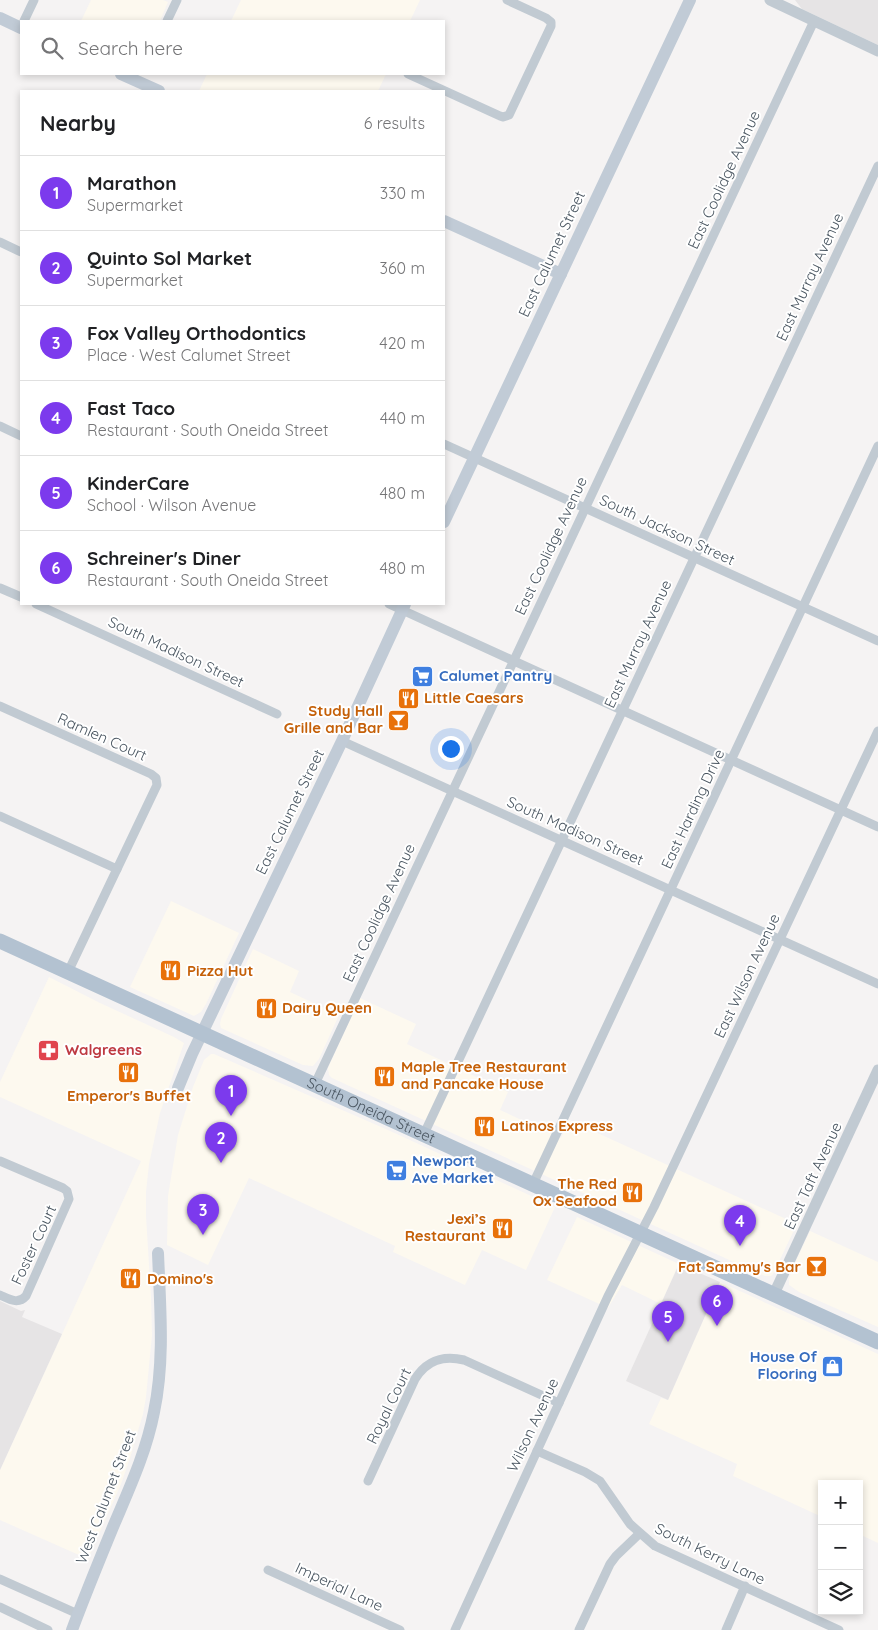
<!DOCTYPE html>
<html lang="en">
<head>
<meta charset="utf-8">
<style>
	:root { --surface:#fff; --page:#f6f6f6; --text:#202124; --muted:#757577; --line:#e0e0e0; --accent:#7c3aed }
	body { margin:0; font-family:Quicksand,sans-serif; background:var(--page); color:var(--text) }
	.controls { position:absolute; right:15px; bottom:15px; display:grid; overflow:hidden; border-radius:0px; box-shadow:0 2px 8px #0003 }
	.controls button { width:45px; height:45px; display:grid; place-items:center; padding:0; border:0; border-bottom:1px solid var(--line); background:var(--surface); color:var(--text); font:25px sans-serif }
	.you { position:absolute; left:450px; top:748px; width:18px; height:18px; margin:-12px; border:4px solid #fff; border-radius:50%; background:#1a73e8; box-shadow:0 0 0 8px #1a73e833 }
	.badge { display:grid; place-items:center; width:32px; height:32px; border-radius:50%; background:var(--accent); color:#fff; font-size:16px; font-weight:700 }
	.pin { position:absolute; translate:-50% -41px; filter:drop-shadow(0 1px 2px #0008) }
	.pin::after { content:''; position:absolute; top:26px; width:18px; height:15px; background:inherit; clip-path:polygon(0 0,100% 0,50% 100%) }
	.list { margin:0; padding:0; list-style:none }
	h2 { display:flex; justify-content:space-between; align-items:center; height:65px; margin:0; padding:0 20px; font-size:21px }
	h2 small { font-size:16px; font-weight:400; color:var(--muted) }
	.list li { display:grid; grid-template-columns:32px 1fr auto; gap:15px; align-items:center; box-sizing:border-box; height:75px; padding:0 20px; border-top:1px solid var(--line) }
	.list b { display:block; font-size:19px; white-space:nowrap }
	.list p { margin:0; font-size:16px; white-space:nowrap; color:var(--muted) }
	.list em { font-size:16px; font-style:normal; color:var(--muted) }
	.icon { flex:none; width:28px; height:28px; fill:none; stroke:currentColor; stroke-width:2; stroke-linecap:round; stroke-linejoin:round }
	.map { position:relative; flex:none; width:878px; height:1630px; overflow:hidden }
	.search { position:absolute; background:var(--surface); box-shadow:0 2px 8px #0003; left:20px; top:20px; width:425px; height:55px; display:flex; align-items:center; gap:12px; box-sizing:border-box; padding:0 18px; border-radius:0px; color:var(--muted); font-size:19px }
	.panel { position:absolute; background:var(--surface); box-shadow:0 2px 8px #0003; left:20px; top:90px; width:425px; height:515px; border-radius:0px }
	.map>svg:first-child { display:block }
</style>
</head>
<body>
<div class="map">
<svg width="878" height="1630" viewBox="0 0 878 1630">
	<rect width="100%" height="100%" fill="#f5f3f3"/>
	<g fill="#fdf9ef">
		<polygon points="91,0 163,0 168,2 160,21 81,21"/>
		<polygon points="241,0 420,0 410,21 231,21"/>
		<polygon points="207,74 386,74 378,91 199,91"/>
		<polygon points="171,901 239,933 206,1004 201,1012 194,1016 130,987"/>
		<polygon points="253,949 299,971 290,992 339,1015 319,1059 313,1066 303,1065 221,1028 220,1024 221,1019"/>
		<polygon points="49,977 100,1003 174,1037 184,1043 160,1113 149,1164 146,1192 146,1216 151,1297 152,1335 146,1397 143,1414 130,1458 121,1484 88,1559 0,1520 0,1470 141,1161 0,1097 0,1082"/>
		<polygon points="360,998 416,1024 407,1044 508,1092 500,1110 561,1138 569,1120 797,1224 773,1274 771,1276 765,1276 738,1264 332,1078 329,1075 328,1068"/>
		<polygon points="211,1054 214,1054 388,1130 555,1207 526,1270 482,1250 465,1285 393,1252 395,1246 249,1178 208,1265 167,1245 168,1196 178,1135 193,1087 204,1060"/>
		<polygon points="577,1217 679,1264 661,1304 622,1285 608,1308 547,1280"/>
		<polygon points="810,1231 878,1262 878,1327 799,1292 789,1285 789,1280 792,1269"/>
		<polygon points="720,1282 878,1354 878,1543 859,1534 859,1484 822,1484 822,1517 733,1476 737,1464 649,1424 661,1398 668,1400"/>
	</g>
	<g fill="#e6e4e5">
		<polygon points="795,0 878,0 878,45 802,9"/>
		<polygon points="679,1264 720,1282 668,1400 626,1381"/>
		<polygon points="0,1301 21,1311 25,1310 22,1317 62,1334 0,1470"/>
	</g>
	<g fill="none" stroke-linecap="round" stroke-linejoin="round">
		<g stroke="#c1cad2" stroke-width="9">
			<polyline points="24,21 34,0"/>
			<polyline points="167,21 177,0"/>
			<polyline points="408,74 500,116 503,117 509,115 551,26 551,22 546,18 507,0"/>
			<polyline points="0,242 21,252"/>
			<polyline points="0,426 21,436"/>
			<polyline points="444,444 878,641"/>
			<polyline points="0,588 21,597"/>
			<polyline points="36,604 277,714"/>
			<polyline points="389,604 878,827"/>
			<polyline points="0,706 151,774 156,778 157,785 117,869 0,816"/>
			<polyline points="342,741 878,984"/>
			<polyline points="68,972 117,869"/>
			<polyline points="315,1084 814,21"/>
			<polyline points="424,1134 878,166"/>
			<path d="M 0,1161 L 63,1188 L 67,1191 L 69,1199 L 26,1296 C 18,1305 9,1299 0,1295"/>
			<polyline points="533,1184 878,446"/>
			<polyline points="537,1451 585,1472 600,1481 630,1524 655,1546 839,1630"/>
			<path d="M 368,1481 L 415,1379 C 427,1360 443,1355 464,1360 L 559,1403"/>
			<polyline points="268,1570 400,1630"/>
			<polyline points="0,1579 78,1614"/>
			<polyline points="0,1607 48,1630"/>
			<polyline points="455,1630 608,1296 654,1207 878,731"/>
			<polyline points="579,1630 610,1564 616,1556 639,1534"/>
			<polyline points="726,1630 745,1586"/>
		</g>
		<g stroke="#c1cad2" stroke-width="11">
			<polyline points="770,0 878,51"/>
			<polyline points="774,1294 878,1070"/>
		</g>
		<g stroke="#c1cbd6" stroke-width="12">
			<polyline points="0,18 21,28"/>
			<polyline points="121,74 159,91"/>
			<polyline points="444,221 561,274"/>
			<polyline points="444,522 690,0"/>
			<polyline points="178,1088 192,1054 342,741 405,604"/>
			<path d="M 72,1630 C 85,1595 99,1561 113,1527 C 129,1489 146,1453 154,1412 C 165,1360 160,1306 158,1253"/>
		</g>
		<path stroke="#b3c2d1" stroke-width="15" id="s1" d="M 0,941 L 878,1342"/>
	</g>
	<defs>
		<symbol id="supermarket-square" viewBox="-11 -11 22 22"><rect x="-9" y="-9" width="18" height="18" rx="4" fill="#3f7fe0" stroke="#fff"/><path d="M-6-5.5h2.5l.6 2H6L4.5 2H-2.5L-4.4-4H-6ZM-1.5 3.2a1.3 1.3 0 1 0 .1 0ZM3 3.2a1.3 1.3 0 1 0 .1 0Z" fill="#fff"/></symbol>
		<symbol id="restaurant-square" viewBox="-11 -11 22 22"><rect x="-9" y="-9" width="18" height="18" rx="4" fill="#e8710a" stroke="#fff"/><path d="M-5-6h1v4h1v-4h1v4h1v-4h1v5L-1.5 .5V6h-2V.5L-5-1ZM5-6V6H3V1.5H1.5Q1.5-4 5-6Z" fill="#fff"/></symbol>
		<symbol id="bar-square" viewBox="-11 -11 22 22"><rect x="-9" y="-9" width="18" height="18" rx="4" fill="#e8710a" stroke="#fff"/><path d="M-6-5H6L.8 .8V4.5H3.5V6h-7V4.5H-.8V.8Z" fill="#fff"/></symbol>
		<symbol id="pharmacy-square" viewBox="-11 -11 22 22"><rect x="-9" y="-9" width="18" height="18" rx="4" fill="#e0444e" stroke="#fff"/><path d="M-2-6h4v4h4v4h-4v4h-4v-4h-4v-4h4Z" fill="#fff"/></symbol>
		<symbol id="shop-square" viewBox="-11 -11 22 22"><rect x="-9" y="-9" width="18" height="18" rx="4" fill="#3f7fe0" stroke="#fff"/><path d="M-5-2.5h2.3a2.7 3.5 0 0 1 5.4 0H5L5.5 6h-11ZM-1.5-2.5h3a1.5 2.3 0 0 0-3 0Z" fill="#fff"/></symbol>
	</defs>
	<g fill-rule="evenodd">
		<use href="#supermarket-square" x="410" y="664" width="25" height="25"/>
		<use href="#restaurant-square" x="396" y="686" width="25" height="25"/>
		<use href="#bar-square" x="386" y="708" width="25" height="25"/>
		<use href="#restaurant-square" x="158" y="958" width="25" height="25"/>
		<use href="#restaurant-square" x="254" y="996" width="25" height="25"/>
		<use href="#pharmacy-square" x="36" y="1038" width="25" height="25"/>
		<use href="#restaurant-square" x="116" y="1060" width="25" height="25"/>
		<use href="#restaurant-square" x="372" y="1064" width="25" height="25"/>
		<use href="#restaurant-square" x="472" y="1114" width="25" height="25"/>
		<use href="#supermarket-square" x="384" y="1158" width="25" height="25"/>
		<use href="#restaurant-square" x="620" y="1180" width="25" height="25"/>
		<use href="#restaurant-square" x="490" y="1216" width="25" height="25"/>
		<use href="#bar-square" x="804" y="1254" width="25" height="25"/>
		<use href="#restaurant-square" x="118" y="1266" width="25" height="25"/>
		<use href="#shop-square" x="820" y="1354" width="25" height="25"/>
	</g>
	<g text-anchor="middle" stroke-width="4" stroke-linejoin="round" paint-order="stroke">
		<g font-size="15" fill="#4a5661" stroke="#fff">
			<text transform="translate(724 180) rotate(-65)" y="5">East Coolidge Avenue</text>
			<text transform="translate(552 254) rotate(-65)" y="5">East Calumet Street</text>
			<text transform="translate(810 277) rotate(-65)" y="5">East Murray Avenue</text>
			<text transform="translate(667 530) rotate(25)" y="5">South Jackson Street</text>
			<text transform="translate(551 546) rotate(-65)" y="5">East Coolidge Avenue</text>
			<text transform="translate(638 644) rotate(-65)" y="5">East Murray Avenue</text>
			<text transform="translate(176 652) rotate(25)" y="5">South Madison Street</text>
			<text transform="translate(102 737) rotate(24)" y="5">Ramlen Court</text>
			<text transform="translate(693 809) rotate(-65)" y="5">East Harding Drive</text>
			<text transform="translate(290 812) rotate(-64)" y="5">East Calumet Street</text>
			<text transform="translate(575 831) rotate(24)" y="5">South Madison Street</text>
			<text transform="translate(379 913) rotate(-65)" y="5">East Coolidge Avenue</text>
			<text transform="translate(747 976) rotate(-65)" y="5">East Wilson Avenue</text>
			<text dy="5" stroke="none"><textPath href="#s1" startOffset="408">South Oneida Street</textPath></text>
			<text transform="translate(813 1176) rotate(-65)" y="5">East Taft Avenue</text>
			<text transform="translate(34 1245) rotate(-65)" y="5">Foster Court</text>
			<text transform="translate(389 1406) rotate(-64)" y="5">Royal Court</text>
			<text transform="translate(533 1425) rotate(-65)" y="5">Wilson Avenue</text>
			<text transform="translate(106 1497) rotate(-69)" y="5">West Calumet Street</text>
			<text transform="translate(710 1554) rotate(26)" y="5">South Kerry Lane</text>
			<text transform="translate(339 1587) rotate(25)" y="5">Imperial Lane</text>
		</g>
		<g font-size="15" font-weight="bold" fill="#366cbe" stroke="#fff" text-anchor="start">
			<text x="439" y="681">Calumet Pantry</text>
			<text x="412" y="1166">Newport<tspan x="412" dy="17">Ave Market</tspan></text>
			<text x="817" y="1362" text-anchor="end">House Of<tspan x="817" dy="17">Flooring</tspan></text>
		</g>
		<g font-size="15" font-weight="bold" fill="#c56008" stroke="#fff" text-anchor="start">
			<text x="424" y="703">Little Caesars</text>
			<text x="383" y="716" text-anchor="end">Study Hall<tspan x="383" dy="17">Grille and Bar</tspan></text>
			<text x="187" y="976">Pizza Hut</text>
			<text x="282" y="1013">Dairy Queen</text>
			<text x="401" y="1072">Maple Tree Restaurant<tspan x="401" dy="17">and Pancake House</tspan></text>
			<text x="129" y="1101" text-anchor="middle">Emperor's Buffet</text>
			<text x="501" y="1131">Latinos Express</text>
			<text x="617" y="1189" text-anchor="end">The Red<tspan x="617" dy="17">Ox Seafood</tspan></text>
			<text x="486" y="1224" text-anchor="end">Jexi’s<tspan x="486" dy="17">Restaurant</tspan></text>
			<text x="801" y="1272" text-anchor="end">Fat Sammy's Bar</text>
			<text x="147" y="1284">Domino's</text>
		</g>
		<g font-size="15" font-weight="bold" fill="#be3a42" stroke="#fff" text-anchor="start">
			<text x="65" y="1055">Walgreens</text>
		</g>
	</g>
</svg>
<div class="controls">
<button>+</button>
<button>−</button>
<button><svg class="icon" aria-label="layers" viewBox="0 0 24 24"><path d="M12 4l9 5-9 5-9-5zM3 14l9 5 9-5"/></svg></button>
</div>
<div class="you"></div>
<div class="pin badge" style="left:231px;top:1116px">1</div>
<div class="pin badge" style="left:221px;top:1163px">2</div>
<div class="pin badge" style="left:203px;top:1235px">3</div>
<div class="pin badge" style="left:740px;top:1246px">4</div>
<div class="pin badge" style="left:668px;top:1342px">5</div>
<div class="pin badge" style="left:717px;top:1326px">6</div>
<div class="search"><svg class="icon" aria-label="search" viewBox="0 0 24 24"><circle cx="10" cy="10" r="6"/><path d="M15 15l6 6"/></svg>Search here</div>
<section class="panel">
<h2>Nearby<small>6 results</small></h2>
<ul class="list">
<li><span class="badge">1</span><div><b>Marathon</b><p>Supermarket</p></div><em>330 m</em></li>
<li><span class="badge">2</span><div><b>Quinto Sol Market</b><p>Supermarket</p></div><em>360 m</em></li>
<li><span class="badge">3</span><div><b>Fox Valley Orthodontics</b><p>Place · West Calumet Street</p></div><em>420 m</em></li>
<li><span class="badge">4</span><div><b>Fast Taco</b><p>Restaurant · South Oneida Street</p></div><em>440 m</em></li>
<li><span class="badge">5</span><div><b>KinderCare</b><p>School · Wilson Avenue</p></div><em>480 m</em></li>
<li><span class="badge">6</span><div><b>Schreiner's Diner</b><p>Restaurant · South Oneida Street</p></div><em>480 m</em></li>
</ul>
</section>
</div>
</body>
</html>
